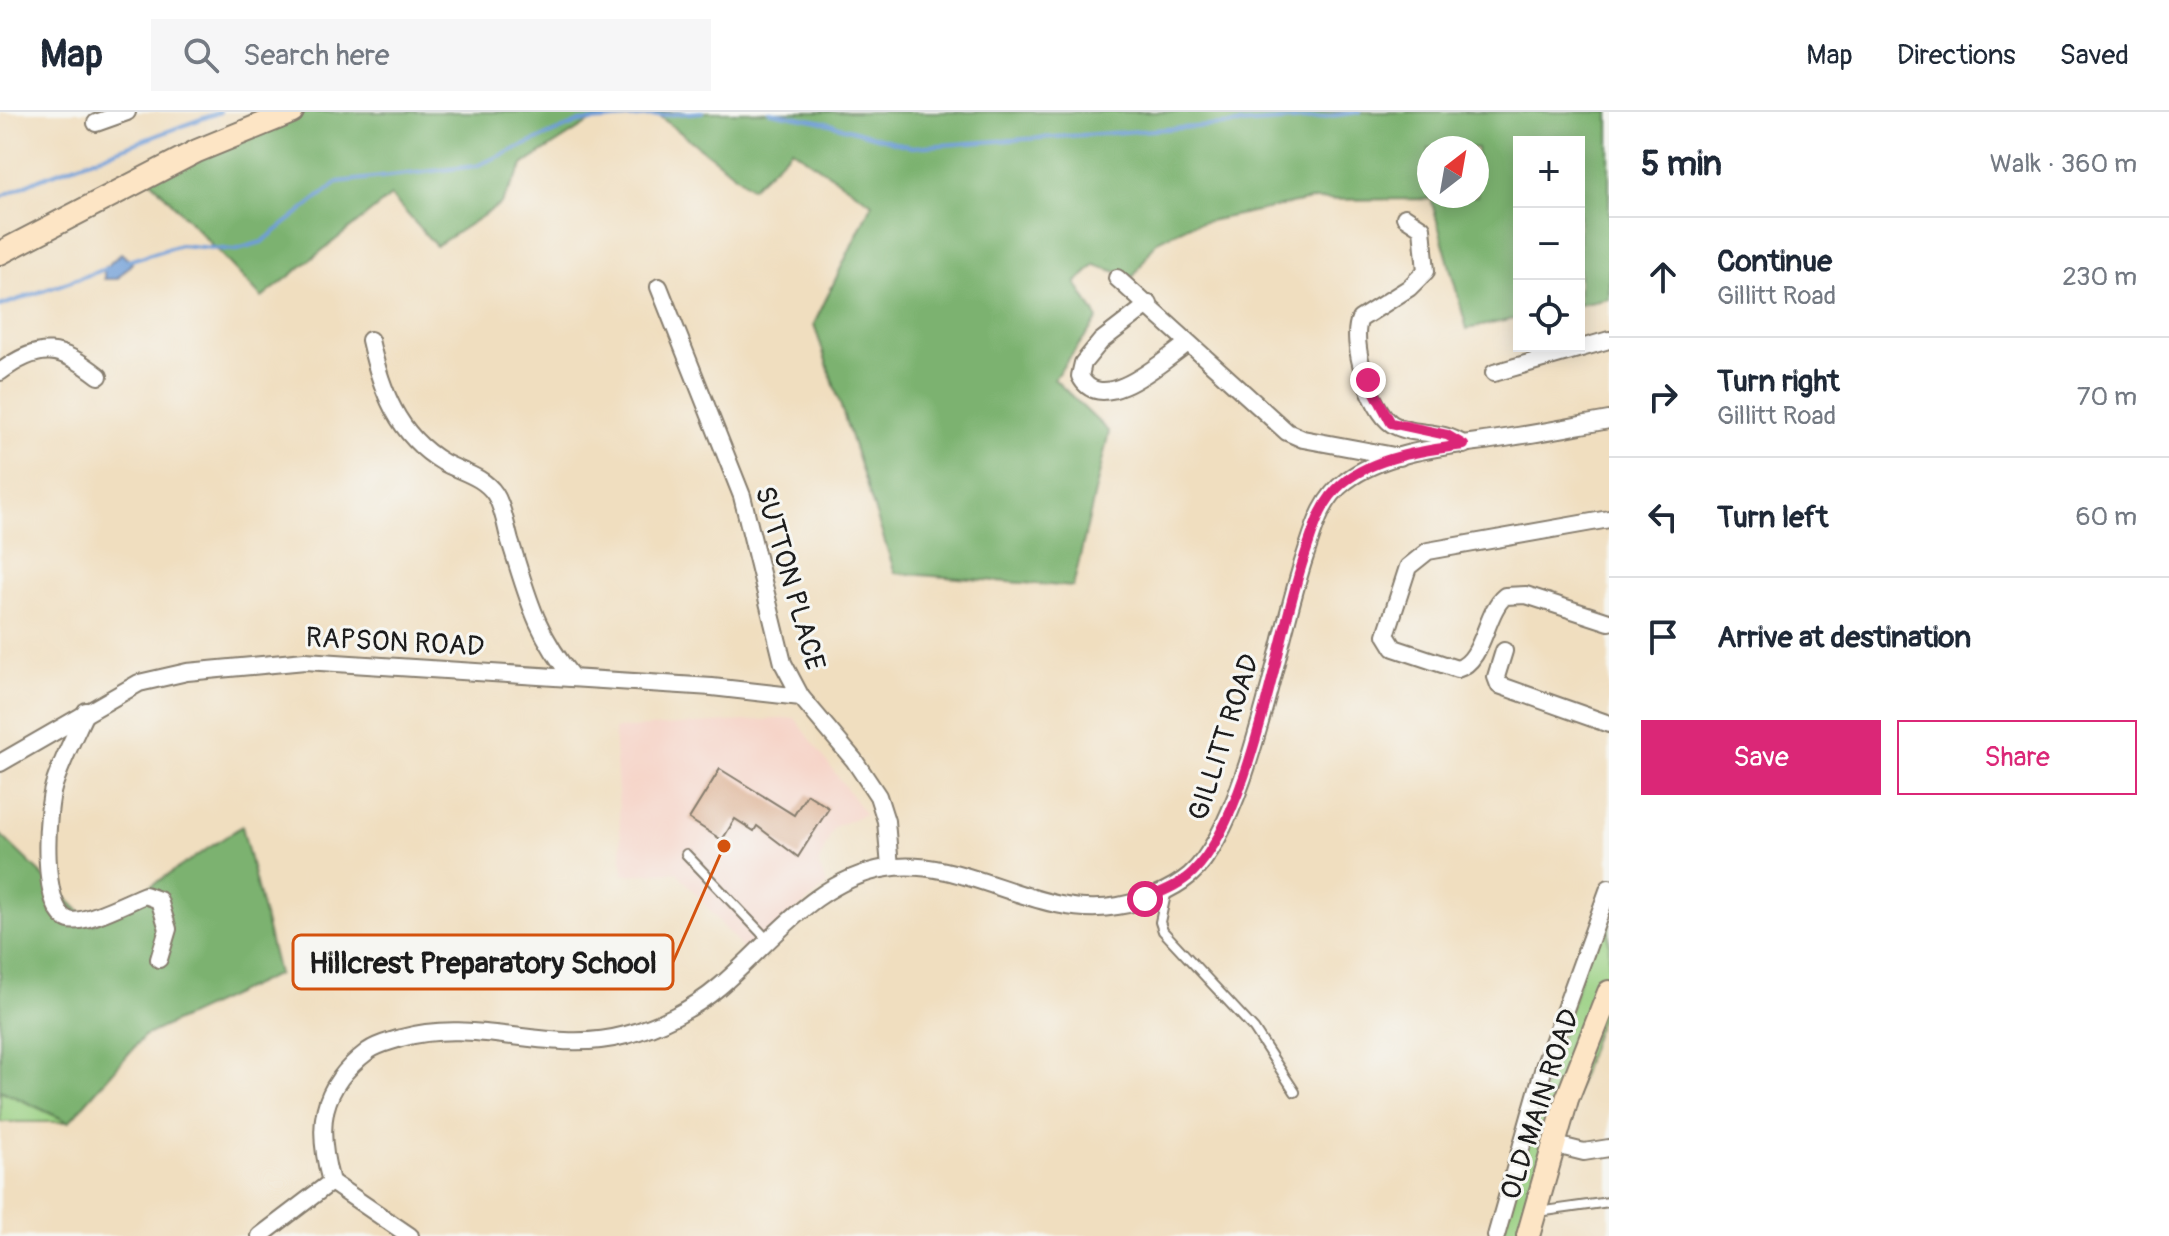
<!DOCTYPE html>
<html lang="en">
<head>
<meta charset="utf-8">
<style>
	:root { --surface:#fff; --page:#f6f6f7; --text:#1f2937; --muted:#747a83; --line:#e0e1e3; --accent:#db2777 }
	body { margin:0; font-family:Pangolin,sans-serif; background:var(--page); color:var(--text) }
	.controls { position:absolute; right:24px; top:24px; display:grid; overflow:hidden; border-radius:0px; box-shadow:0 4px 20px #0003 }
	.controls button { width:72px; height:72px; display:grid; place-items:center; padding:0; border:0; border-bottom:2px solid var(--line); background:var(--surface); color:var(--text); font:40px sans-serif }
	.compass { position:absolute; left:1417px; top:24px; width:72px; height:72px; border-radius:50%; background:var(--surface); box-shadow:0 4px 20px #0003; rotate:31deg }
	.stop { position:absolute; width:24px; height:24px; margin:-18px; border:6px solid #db2777; border-radius:50%; background:#fff }
	.stop.end { background:#db2777; border-color:#fff; box-shadow:0 2px 8px #0008 }
	.list { margin:0; padding:0; list-style:none }
	h2 { display:flex; justify-content:space-between; align-items:center; height:104px; margin:0; padding:0 32px; font-size:34px }
	h2 small { font-size:26px; font-weight:400; color:var(--muted) }
	.list li { display:grid; grid-template-columns:52px 1fr auto; gap:24px; align-items:center; box-sizing:border-box; height:120px; padding:0 32px; border-top:2px solid var(--line) }
	.list b { display:block; font-size:30px; white-space:nowrap }
	.list p { margin:0; font-size:26px; white-space:nowrap; color:var(--muted) }
	.list em { font-size:26px; font-style:normal; color:var(--muted) }
	.actions { display:flex; gap:16px; padding:24px 32px }
	.actions a { flex:1; padding:18px 0; border:2px solid var(--accent); border-radius:0px; text-align:center; font-size:28px; color:var(--accent) }
	.actions .main { background:var(--accent); color:#fff }
	.icon { flex:none; width:44px; height:44px; fill:none; stroke:currentColor; stroke-width:2; stroke-linecap:round; stroke-linejoin:round }
	.map { position:relative; flex:none; width:1609px; height:1124px; overflow:hidden }
	header { display:flex; align-items:center; gap:48px; box-sizing:border-box; height:112px; padding:0 40px; background:var(--surface); border-bottom:2px solid var(--line) }
	header strong { font-size:38px }
	nav { display:flex; gap:44px; margin-inline-start:auto; font-size:28px }
	.search { width:560px; height:72px; background:var(--page); display:flex; align-items:center; gap:20px; box-sizing:border-box; padding:0 28px; border-radius:0px; color:var(--muted); font-size:30px }
	main { display:flex }
	aside { flex:1; background:var(--surface) }
	.map>svg:first-child { display:block }
</style>
</head>
<body>
<header>
<strong>Map</strong>
<div class="search"><svg class="icon" aria-label="search" viewBox="0 0 24 24"><circle cx="10" cy="10" r="6"/><path d="M15 15l6 6"/></svg>Search here</div>
<nav><a>Map</a><a>Directions</a><a>Saved</a></nav>
</header>
<main>
<div class="map">
<svg width="1609" height="1124" viewBox="0 0 1609 1124">
	<rect width="100%" height="100%" fill="#f6f6f2"/>
	<filter id="ink" filterUnits="userSpaceOnUse"><feTurbulence type="fractalNoise" baseFrequency=".0125" numOctaves="2"/><feDisplacementMap in="SourceGraphic" scale="16" xChannelSelector="R" yChannelSelector="G"/><feConvolveMatrix kernelMatrix="1 2 1 2 8 2 1 2 1" color-interpolation-filters="sRGB"/></filter>
	<filter id="wash" filterUnits="userSpaceOnUse"><feTurbulence type="fractalNoise" baseFrequency=".006" numOctaves="4" result="noise"/><feDisplacementMap in="SourceGraphic" scale="32" xChannelSelector="R" yChannelSelector="G"/><feGaussianBlur stdDeviation="1.8" result="paint"/><feColorMatrix in="noise" values="0 0 0 0 0 0 0 0 0 0 0 0 0 0 0 0 0 1.4 0 .05"/><feComposite in="paint" operator="in"/></filter>
	<g filter="url(#wash)">
		<rect width="100%" height="100%" fill="#f0debf"/>
		<polygon fill="#f6d1c5" points="795,606 865,702 834,715 818,752 827,773 746,841 677,760 623,763 614,617"/>
		<g fill="#9ad082" stroke="#5b764f" stroke-width="2">
			<polygon points="1609,776 1609,880 1528,1124 1496,1124"/>
			<polygon points="0,978 69,1010 0,1010"/>
		</g>
		<g fill="#7bb270" stroke="#4c6746" stroke-width="2" fill-rule="evenodd">
			<polygon points="292,0 631,0 596,6 524,52 501,92 436,134 391,84 262,186 147,64"/>
			<path d="M 654,0 L 1609,0 L 1609,187 L 1579,193 L 1579,30 L 1519,30 L 1519,206 L 1467,217 L 1431,87 L 1310,88 L 1190,113 L 1157,129 L 1133,165 L 1095,153 L 1076,171 L 1098,207 L 1054,267 L 1109,320 L 1073,475 L 895,461 L 814,212 L 872,91 L 792,37 L 752,76 ZM 1429,36 L 1477,36 L 1477,84 L 1429,84 Z"/>
			<polygon points="242,714 278,862 144,924 69,1010 0,978 0,722 93,812"/>
		</g>
		<polygon fill="#6e9dd7" stroke="#455c7a" stroke-width="2" points="121,141 132,151 117,167 104,167 104,157"/>
		<g fill="none" stroke-linecap="round" stroke-linejoin="round">
			<g stroke="#6e9dd7" stroke-width="4">
				<polyline points="770,0 819,9 912,35 1308,7 1359,0"/>
				<polyline points="0,85 39,67 220,0"/>
				<polyline points="128,149 180,133 234,138 262,130 338,70 476,54 579,10 702,0"/>
				<polyline points="0,194 108,156"/>
			</g>
		</g>
		<g id="blocks">
			<polygon fill="#d59b76" points="720,657 794,703 807,682 829,696 798,745 757,714 754,719 735,707 722,728 689,707"/>
		</g>
	</g>
	<g filter="url(#ink)">
		<use href="#blocks" fill-opacity="0" stroke="#867d6e" stroke-width="2"/>
		<g fill="none" stroke-linecap="round" stroke-linejoin="round">
			<defs>
				<g id="service">
					<polyline points="686,742 768,828"/>
					<polyline points="1167,778 1160,810 1163,819 1254,917 1295,980"/>
					<polyline points="1538,1100 1609,1090"/>
				</g>
				<g id="minor">
					<polyline points="96,11 127,0"/>
					<path d="M 1405,105 L 1422,116 L 1426,159 L 1409,176 L 1360,207 C 1349,229 1371,299 1392,312 C 1413,325 1440,316 1464,333"/>
					<polyline points="1117,166 1287,320 1303,327 1400,345"/>
					<polyline points="659,175 742,384 783,551 801,585 854,648 878,684 886,709 890,755"/>
					<path d="M 1149,192 L 1101,229 L 1083,251 L 1080,264 C 1101,306 1164,248 1188,231"/>
					<path d="M 370,228 C 381,277 397,323 443,350 C 461,360 483,364 495,382 C 503,394 506,415 510,429 C 528,485 535,520 573,566"/>
					<path d="M 0,260 C 40,230 61,234 99,264"/>
					<polyline points="1494,261 1609,228"/>
					<path d="M 1609,407 L 1428,439 L 1408,455 L 1386,523 L 1394,536 L 1457,557 C 1484,550 1485,500 1505,484 L 1526,483 L 1609,510"/>
					<polyline points="1504,539 1496,565 1499,573 1609,612"/>
					<path d="M 86,599 C 75,623 62,648 54,673 C 46,698 40,798 69,808 C 84,813 129,789 145,783 L 159,788 L 168,817 L 159,847"/>
					<polyline points="0,651 139,571 187,560 305,549 712,575 801,585"/>
					<polyline points="1552,1032 1584,1040 1609,1036"/>
					<path d="M 331,1070 C 316,1015 319,976 368,939 C 378,932 389,930 401,926 C 478,904 550,944 626,923 C 659,914 693,897 719,875 C 771,831 815,767 887,756 C 967,744 1038,809 1118,794 C 1142,790 1171,779 1190,763 C 1248,712 1278,523 1305,444 C 1314,417 1321,387 1346,369 C 1388,337 1455,334 1505,326 C 1540,321 1574,314 1609,308"/>
					<polyline points="331,1070 410,1124"/>
					<polyline points="260,1124 331,1070"/>
					<polyline points="1496,1124 1544,955 1609,776"/>
				</g>
				<g id="secondary">
					<polyline points="0,141 197,39 292,0"/>
					<polyline points="1528,1124 1567,987 1609,880"/>
				</g>
			</defs>
			<use href="#service" stroke="#867d6e" stroke-width="12"/>
			<use href="#minor" stroke="#867d6e" stroke-width="20"/>
			<use href="#secondary" stroke="#867d6e" stroke-width="26"/>
			<use href="#service" stroke="#fff" stroke-width="8"/>
			<use href="#minor" stroke="#fff" stroke-width="16"/>
			<use href="#secondary" stroke="#fde5c5" stroke-width="22"/>
		</g>
	</g>
	<g fill="none" stroke-linecap="round" stroke-linejoin="round" filter="url(#ink)">
		<path stroke="#db2777" stroke-width="10" d="M 1145,787 C 1161,780 1180,773 1193,760 C 1252,701 1276,529 1304,446 C 1313,419 1320,390 1343,371 C 1374,345 1425,338 1464,333 L 1447,323 L 1391,311 L 1368,268"/>
	</g>
	<g text-anchor="middle" stroke-width="6" stroke-linejoin="round" paint-order="stroke">
		<g font-size="28" fill="#1c1c1c" stroke="#f6f6f2">
			<text transform="translate(791 466) rotate(74)" y="10">SUTTON PLACE</text>
			<text transform="translate(395 529) rotate(3)" y="10">RAPSON ROAD</text>
			<text transform="translate(1223 625) rotate(-72)" y="10">GILLITT ROAD</text>
			<text transform="translate(1539 992) rotate(-72)" y="10">OLD MAIN ROAD</text>
		</g>
	</g>
	<path fill="none" stroke="#d4530e" stroke-width="3" d="M724 734L673 850"/>
	<circle fill="#d4530e" stroke="#f6f6f2" stroke-width="3" cx="724" cy="734" r="8"/>
	<rect fill="#f6f6f2" stroke="#d4530e" stroke-width="3" x="293" y="823" width="380" height="54" rx="8"/>
	<g font-size="30" text-anchor="middle" font-weight="bold" fill="#1c1c1c">
		<text x="483" y="861">Hillcrest Preparatory School</text>
	</g>
</svg>
<div class="controls">
<button>+</button>
<button>−</button>
<button><svg class="icon" aria-label="locate" viewBox="0 0 24 24"><circle cx="12" cy="12" r="6"/><path d="M12 2v4M12 18v4M2 12h4M18 12h4"/></svg></button>
</div>
<svg class="compass" viewBox="-18 -18 36 36"><path d="M0-13l5 13h-10z" fill="#e53935"/><path d="M0 13l5-13h-10z" fill="#747a83"/></svg>
<div class="stop" style="left:1145px;top:787px"></div>
<div class="stop end" style="left:1368px;top:268px"></div>
</div>
<aside>
<h2>5 min<small>Walk · 360 m</small></h2>
<ul class="list">
<li><svg class="icon" aria-label="ahead" viewBox="0 0 24 24"><path d="M12 20V5M6 11l6-6 6 6"/></svg><div><b>Continue</b><p>Gillitt Road</p></div><em>230 m</em></li>
<li><svg class="icon" aria-label="right" viewBox="0 0 24 24"><path d="M7 20v-9h11M14 6l5 5-5 5"/></svg><div><b>Turn right</b><p>Gillitt Road</p></div><em>70 m</em></li>
<li><svg class="icon" aria-label="left" viewBox="0 0 24 24"><path d="M17 20v-9H6M10 6l-5 5 5 5"/></svg><div><b>Turn left</b></div><em>60 m</em></li>
<li><svg class="icon" aria-label="arrive" viewBox="0 0 24 24"><path d="M6 21V4h12l-3 4 3 4H6"/></svg><div><b>Arrive at destination</b></div></li>
</ul>
<div class="actions"><a class="main">Save</a><a>Share</a></div>
</aside>
</main>
</body>
</html>
